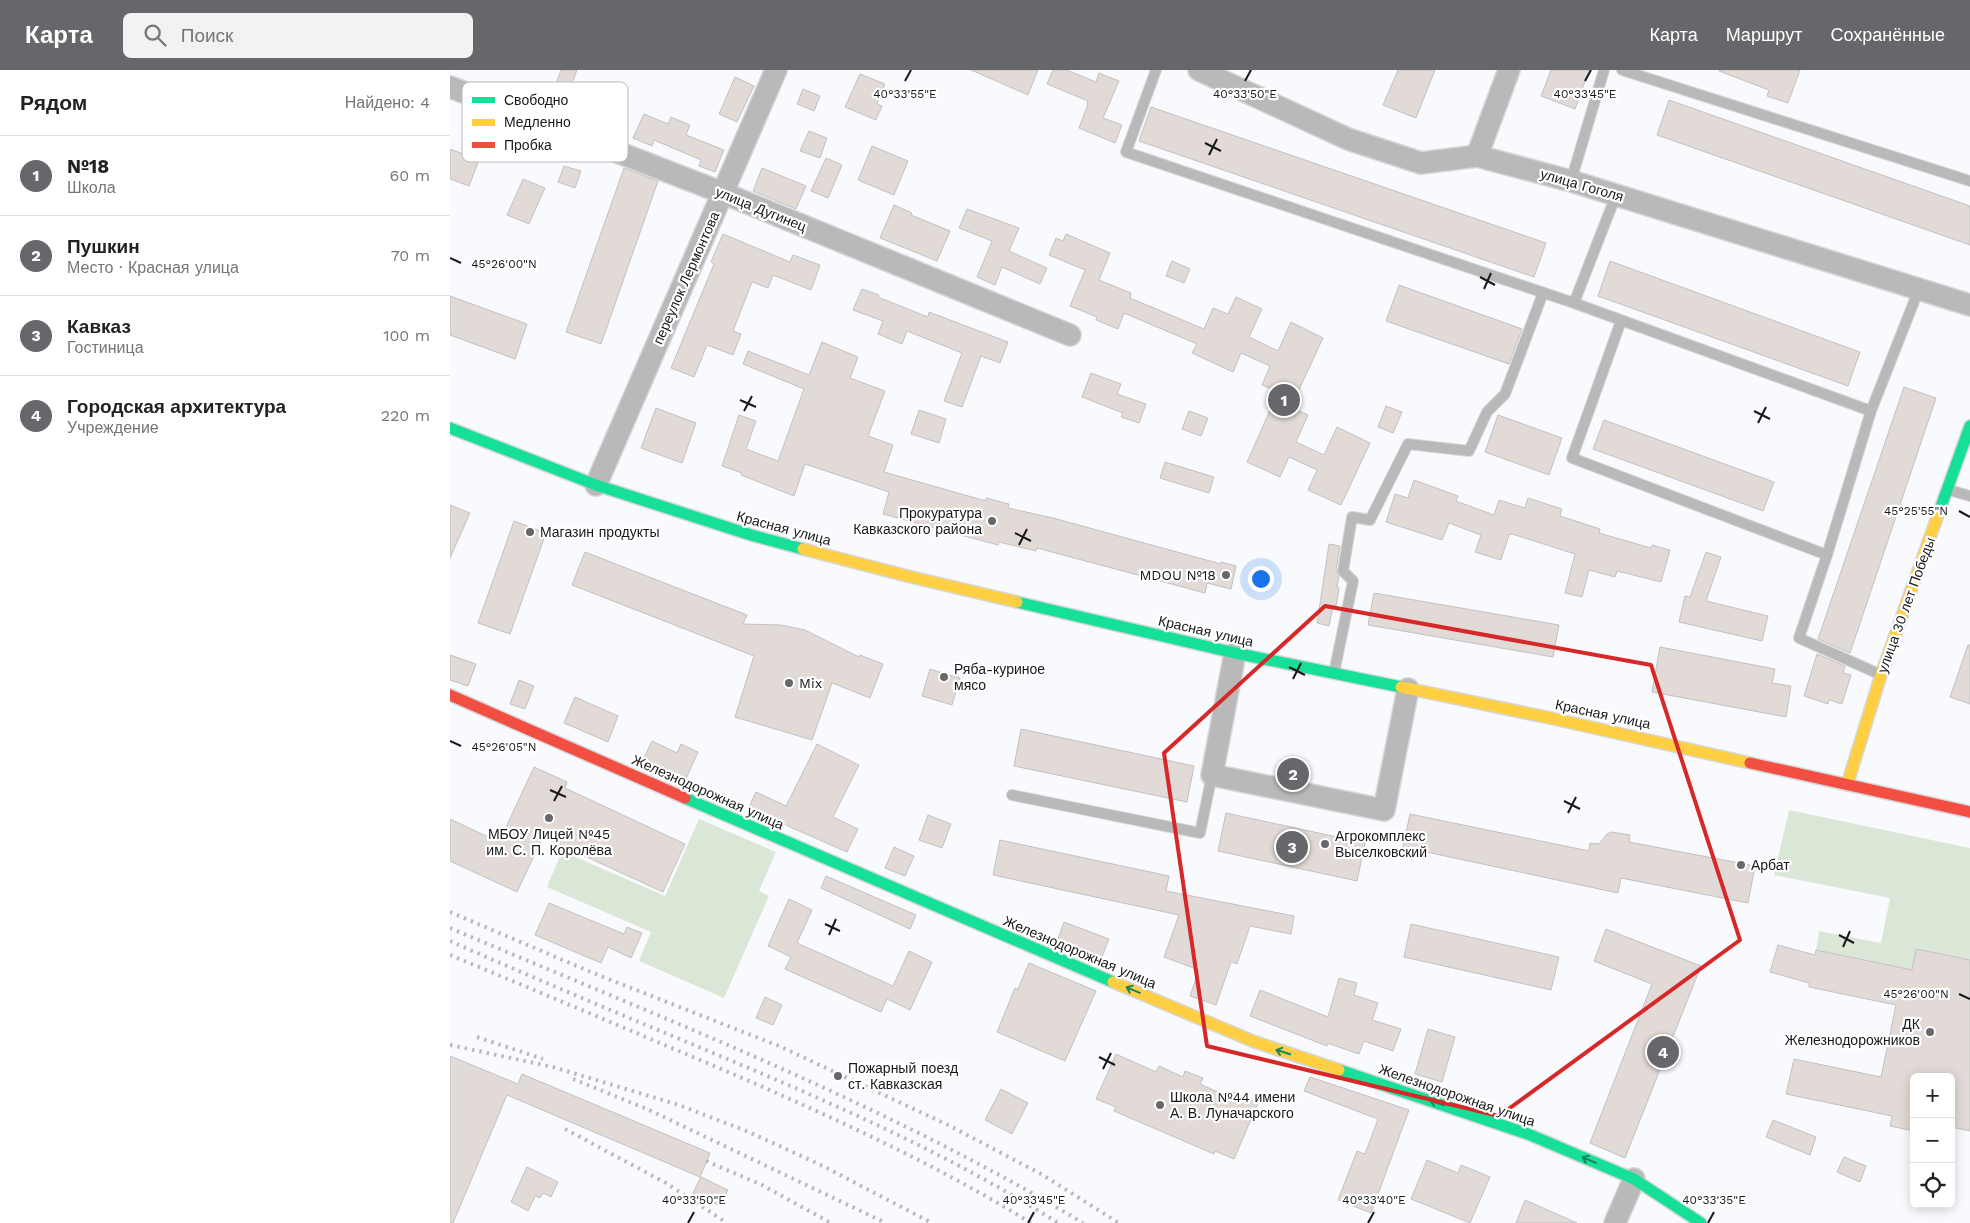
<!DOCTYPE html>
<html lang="ru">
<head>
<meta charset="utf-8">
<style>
	:root { --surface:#fff; --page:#f2f2f2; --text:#222; --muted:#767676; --line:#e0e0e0; --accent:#66676a }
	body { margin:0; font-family:"Work Sans",sans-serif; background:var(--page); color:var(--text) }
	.controls { position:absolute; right:15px; bottom:15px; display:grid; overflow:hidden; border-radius:8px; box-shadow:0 2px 12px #0003 }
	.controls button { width:45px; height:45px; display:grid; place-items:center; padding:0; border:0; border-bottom:1px solid var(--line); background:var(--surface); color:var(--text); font:25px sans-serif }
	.you { position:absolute; left:810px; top:508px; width:18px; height:18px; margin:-12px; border:4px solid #fff; border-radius:50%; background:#1a73e8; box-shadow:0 0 0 8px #1a73e833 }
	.badge { display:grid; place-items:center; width:32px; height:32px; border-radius:50%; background:var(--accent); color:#fff; font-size:16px; font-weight:700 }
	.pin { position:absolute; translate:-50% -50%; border:2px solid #fff; box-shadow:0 1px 5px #0006 }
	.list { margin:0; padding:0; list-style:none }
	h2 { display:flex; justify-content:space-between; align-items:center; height:65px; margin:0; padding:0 20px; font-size:21px }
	h2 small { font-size:16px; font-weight:400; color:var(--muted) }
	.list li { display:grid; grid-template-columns:32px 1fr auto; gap:15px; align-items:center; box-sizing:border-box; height:80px; padding:0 20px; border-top:1px solid var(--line) }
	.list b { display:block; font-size:19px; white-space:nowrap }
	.list p { margin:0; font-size:16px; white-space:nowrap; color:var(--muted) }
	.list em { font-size:16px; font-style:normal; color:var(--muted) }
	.icon { flex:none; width:28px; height:28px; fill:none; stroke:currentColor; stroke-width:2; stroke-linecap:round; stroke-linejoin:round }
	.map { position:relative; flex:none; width:1520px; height:1153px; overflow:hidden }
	header { display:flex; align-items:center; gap:30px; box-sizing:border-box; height:70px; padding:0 25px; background:var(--accent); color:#fff }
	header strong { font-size:24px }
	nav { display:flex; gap:28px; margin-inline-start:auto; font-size:18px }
	.search { width:350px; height:45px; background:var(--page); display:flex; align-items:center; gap:12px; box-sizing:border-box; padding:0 18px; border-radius:8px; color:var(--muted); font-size:19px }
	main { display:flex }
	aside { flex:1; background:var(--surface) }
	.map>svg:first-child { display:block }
</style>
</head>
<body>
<header>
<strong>Карта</strong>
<div class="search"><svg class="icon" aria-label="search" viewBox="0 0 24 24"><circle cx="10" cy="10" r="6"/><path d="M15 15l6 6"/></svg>Поиск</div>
<nav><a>Карта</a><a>Маршрут</a><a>Сохранённые</a></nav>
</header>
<main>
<aside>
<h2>Рядом<small>Найдено: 4</small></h2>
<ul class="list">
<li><span class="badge">1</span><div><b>№18</b><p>Школа</p></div><em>60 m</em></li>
<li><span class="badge">2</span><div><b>Пушкин</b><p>Место · Красная улица</p></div><em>70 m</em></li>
<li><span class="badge">3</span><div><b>Кавказ</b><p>Гостиница</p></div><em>100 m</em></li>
<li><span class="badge">4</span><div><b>Городская архитектура</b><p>Учреждение</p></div><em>220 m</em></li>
</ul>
</aside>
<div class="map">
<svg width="1520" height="1153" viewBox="0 0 1520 1153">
	<rect width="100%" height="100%" fill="#f9fafe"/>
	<g fill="#dbe7d6">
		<polygon points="1339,740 1520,778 1520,890 1466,879 1462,900 1366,880 1369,861 1431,873 1440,828 1324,805"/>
		<polygon points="249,749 326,782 309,821 319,826 274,928 189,891 201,862 97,817 112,781 215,826"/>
	</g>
	<g fill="#e1dad6" stroke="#c2c1c3">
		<polygon points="111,0 127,0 112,40 98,35"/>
		<polygon points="521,0 588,0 578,25"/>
		<polygon points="603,0 617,0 646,12 649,3 669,11 653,48 672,55 665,73 629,58 638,34 637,34 638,31 597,14"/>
		<polygon points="948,0 985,0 966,48 933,35"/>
		<polygon points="1101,0 1139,0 1125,39 1091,26"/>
		<polygon points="1269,0 1350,0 1338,33 1317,26 1319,20 1269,1"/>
		<polygon points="410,4 435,14 427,34 432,36 426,50 395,37"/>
		<polygon points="285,7 304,16 287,52 269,44"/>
		<polygon points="353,19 370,26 364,41 347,34"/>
		<polygon points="1219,30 1520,136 1520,175 1207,65"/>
		<polygon points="701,37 1096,173 1084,207 689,71"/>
		<polygon points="194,44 218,54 221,47 240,55 236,65 274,80 265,102 249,96 251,90 204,70 202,76 183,68"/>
		<polygon points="359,61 377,68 370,88 350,81"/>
		<polygon points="422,76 458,91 444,125 408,110"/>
		<polygon points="0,79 29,90 19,116 0,109"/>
		<polygon points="376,88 392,95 378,128 361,121"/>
		<polygon points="114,96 131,101 125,118 108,112"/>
		<polygon points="174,98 208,111 151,274 116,262"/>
		<polygon points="312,98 356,116 346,139 303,121"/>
		<polygon points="73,109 95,118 79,154 57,145"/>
		<polygon points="444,135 462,143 461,145 500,161 487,191 430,168"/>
		<polygon points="517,139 569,158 559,181 597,198 590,214 552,197 545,215 527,207 542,171 509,158"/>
		<polygon points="273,164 340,192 343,185 370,195 361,220 323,205 318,218 302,212 283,261 291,264 283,285 257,275 244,307 221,298 264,194 261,192"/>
		<polygon points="616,164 660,183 649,210 681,223 680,228 754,259 763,238 778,244 786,227 812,239 799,267 828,281 841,252 873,268 841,337 858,345 846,372 874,385 887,357 920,373 891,435 858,420 867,400 839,387 830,407 797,392 828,322 812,315 820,296 791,283 783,302 742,283 747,274 674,243 668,259 646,250 647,247 620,236 635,200 599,185 606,168 613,171"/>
		<polygon points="722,191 740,199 734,213 716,206"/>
		<polygon points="1160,191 1410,282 1398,316 1148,226"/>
		<polygon points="949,215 1072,259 1059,294 936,251"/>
		<polygon points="412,219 429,225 428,227 478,247 479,242 558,272 550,293 531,286 512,337 494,331 512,283 457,261 452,274 428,264 433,251 403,240"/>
		<polygon points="0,226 77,254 65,289 0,265"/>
		<polygon points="372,272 408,287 400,308 435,321 418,366 443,375 434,402 536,431 536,428 559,434 558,438 603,448 771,494 771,492 786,496 781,519 757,513 755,523 587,478 586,481 549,472 548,475 433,444 439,422 355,394 344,426 291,405 292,403 272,396 289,345 306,351 296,379 328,391 354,319 293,294 298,281 359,305"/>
		<polygon points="641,303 671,314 667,324 696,334 689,353 671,347 673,343 632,327"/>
		<polygon points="1454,317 1486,328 1400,583 1368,569"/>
		<polygon points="936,336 952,342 943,363 928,357"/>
		<polygon points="206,338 246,353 232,393 191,378"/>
		<polygon points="469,340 496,349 489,373 461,364"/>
		<polygon points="739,341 758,348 751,366 732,359"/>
		<polygon points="1048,345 1112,368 1099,405 1035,382"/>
		<polygon points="1154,350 1324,412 1313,441 1143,379"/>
		<polygon points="715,392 764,407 759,423 710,408"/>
		<polygon points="964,410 1008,426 1006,431 1044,445 1049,430 1075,438 1078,428 1112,439 1110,446 1150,459 1149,463 1201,478 1202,475 1220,480 1211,512 1167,501 1165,507 1139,500 1132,527 1115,523 1125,484 1062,464 1059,465 1051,490 1025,482 1031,465 999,453 992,470 936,452 945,424 958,428"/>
		<polygon points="0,435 20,443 0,488"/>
		<polygon points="64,451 96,463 60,564 28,553"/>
		<polygon points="879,474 890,476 886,500 889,506 887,517 889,518 886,536 883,536 879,556 867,553"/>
		<polygon points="135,482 297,545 293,554 331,555 355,560 409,587 410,585 433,594 420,628 382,613 362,670 285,647 304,586 122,515"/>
		<polygon points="1256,482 1271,487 1256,531 1318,546 1312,571 1229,552 1235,526 1240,527"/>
		<polygon points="924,523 1109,555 1103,587 918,555"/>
		<polygon points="1518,575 1520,575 1520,634 1500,627"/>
		<polygon points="1210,577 1325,599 1322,613 1341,616 1336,647 1202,622"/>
		<polygon points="1367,584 1395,596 1393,603 1401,605 1392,634 1379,630 1378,634 1354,626"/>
		<polygon points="0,585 26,594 18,616 0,610"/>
		<polygon points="480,599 510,608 502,635 472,626"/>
		<polygon points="69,610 84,616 75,639 60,634"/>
		<polygon points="125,627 168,646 158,672 114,653"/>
		<polygon points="571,659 744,696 737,732 564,696"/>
		<polygon points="202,671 227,683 231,674 248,682 235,711 192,692"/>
		<polygon points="367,674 409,695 383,747 408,759 397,782 340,757 299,737 306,722 336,736"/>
		<polygon points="84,697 117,712 115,718 235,774 213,822 93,767 67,822 0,791 0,749 49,772"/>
		<polygon points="776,743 915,773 907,811 768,781"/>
		<polygon points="960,744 1139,781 1140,773 1149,774 1157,764 1161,762 1180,765 1179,772 1305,796 1298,833 1171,808 1168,823 953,777"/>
		<polygon points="478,745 501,754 492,778 469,770"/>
		<polygon points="550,770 719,806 716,821 844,846 841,864 800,856 787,894 781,892 766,935 740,926 749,900 714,887 729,845 543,805"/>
		<polygon points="444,777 464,786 455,806 435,798"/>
		<polygon points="376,806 466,845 460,859 371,818"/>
		<polygon points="339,829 362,840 347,873 443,916 459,881 482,892 460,940 437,929 431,942 335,899 341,887 318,876"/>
		<polygon points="99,833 174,864 177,857 192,863 181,888 158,877 151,893 85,865"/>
		<polygon points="614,852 659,869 651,889 607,871"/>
		<polygon points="961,854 1109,887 1101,920 954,887"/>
		<polygon points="1156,859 1251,896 1175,1088 1140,1073 1202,914 1144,891"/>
		<polygon points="1328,875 1365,885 1366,880 1462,900 1466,879 1520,890 1520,1061 1501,1057 1501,1007 1464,1007 1464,1061 1440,1056 1442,1046 1336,1024 1344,989 1431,1007 1446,935 1359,917 1359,913 1320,902"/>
		<polygon points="579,893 646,921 615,991 547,962 565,918 568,919"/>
		<polygon points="889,908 907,913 904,925 928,933 922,950 951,959 943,981 914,971 909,984 877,973 877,976 800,946 810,920 878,947"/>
		<polygon points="315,927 332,935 323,955 306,948"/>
		<polygon points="978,959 1005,967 992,1012 965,1004"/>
		<polygon points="666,984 706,1002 709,996 733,1007 735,1001 753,1008 750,1014 781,1028 783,1022 808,1033 784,1089 765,1081 764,1084 664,1041 666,1037 646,1029"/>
		<polygon points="0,986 68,1014 72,1004 260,1083 250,1107 57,1025 3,1153 0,1153"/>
		<polygon points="860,1007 959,1040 921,1143 888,1130 907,1081 915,1084 928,1049 854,1021"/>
		<polygon points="551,1019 578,1033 562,1064 535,1050"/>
		<polygon points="1323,1050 1366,1067 1360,1085 1316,1067"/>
		<polygon points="1394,1087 1416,1096 1410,1112 1387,1102"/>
		<polygon points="977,1090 1008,1103 1011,1095 1040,1107 1020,1153 961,1129"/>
		<polygon points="77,1097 108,1112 101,1127 93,1123 90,1128 85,1126 78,1141 61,1132"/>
		<polygon points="251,1107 278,1120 270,1136 243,1123"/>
		<polygon points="1075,1130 1127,1153 1066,1153"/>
	</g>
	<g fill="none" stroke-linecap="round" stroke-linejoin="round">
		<defs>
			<g id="lane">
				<polyline points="706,0 676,82 1124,233 1421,341"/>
				<polyline points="1172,0 1520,111"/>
				<polyline points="1121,111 1154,0"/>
				<polyline points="1124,233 1166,125"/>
				<polyline points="1171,251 1122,388 1377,485"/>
				<polyline points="1499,420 1520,426"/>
				<polyline points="884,603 903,511 893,501 902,447 920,450 958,374 1019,381 1037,342 1055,324 1093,223"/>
				<polyline points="1429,604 1349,568 1377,485 1421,341 1469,219"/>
				<polyline points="562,725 750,763 762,705"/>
			</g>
			<g id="street">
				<polyline points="749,0 898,69 971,93 1027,86 1121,111 1520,235"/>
				<polyline points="0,17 273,123 620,265"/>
				<polyline points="1027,86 1059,0"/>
				<polyline points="146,415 326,0"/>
				<polyline points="785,583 762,705 934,740 958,619"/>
				<polyline points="1165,1153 1184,1109"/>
			</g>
			<g id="fast">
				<polyline points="0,358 146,415 301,465 353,479"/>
				<polyline points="1489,442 1520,356"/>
				<polyline points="567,532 785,583 951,617"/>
				<polyline points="235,728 663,912"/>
				<polyline points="889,1000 1078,1064 1184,1109 1251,1153"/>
			</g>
			<g id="slow">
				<polyline points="353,479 461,507 567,532"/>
				<polyline points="951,617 1100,648 1300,693"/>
				<polyline points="1397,715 1431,605 1489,442"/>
				<polyline points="663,912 805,972 889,1000"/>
			</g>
			<g id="jam">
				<polyline points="0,625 235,728"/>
				<polyline points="1300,693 1520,742"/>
			</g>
		</defs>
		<use href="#lane" stroke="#d6d7d9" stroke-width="12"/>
		<use href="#street" stroke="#d6d7d9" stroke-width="24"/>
		<use href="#fast" stroke="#d6d7d9" stroke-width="14"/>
		<use href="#slow" stroke="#d6d7d9" stroke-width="14"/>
		<use href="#jam" stroke="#d6d7d9" stroke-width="14"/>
		<use href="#lane" stroke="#bab9b9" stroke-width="10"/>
		<use href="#street" stroke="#bab9b9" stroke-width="21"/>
		<use href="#fast" stroke="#16e098" stroke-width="11"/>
		<use href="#slow" stroke="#ffcf43" stroke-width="11"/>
		<use href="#jam" stroke="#f24e42" stroke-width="11"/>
		<g stroke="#b9babd" stroke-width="4" stroke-dasharray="2.5 5" stroke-linecap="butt">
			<polyline points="0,842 148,905 329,976 498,1055 591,1104 669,1153"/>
			<path d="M 0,858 C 214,949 433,1032 633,1153"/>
			<path d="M 0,871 C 77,905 155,938 232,970 C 361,1024 490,1078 608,1153"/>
			<path d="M 0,885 C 92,923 184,962 276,1001 C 380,1046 484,1093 581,1153"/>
			<polyline points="27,967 93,989"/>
			<polyline points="0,975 103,997 229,1035 299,1062 373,1096 482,1153"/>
			<polyline points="123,1009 197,1039 436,1153"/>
			<polyline points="115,1059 216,1113 274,1151"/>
			<polyline points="256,1091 312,1115 381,1153"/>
		</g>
	</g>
	<defs><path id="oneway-shaft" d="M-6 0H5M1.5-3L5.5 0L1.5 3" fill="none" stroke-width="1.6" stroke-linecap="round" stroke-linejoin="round" transform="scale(1.25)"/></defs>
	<g stroke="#16865f">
		<use href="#oneway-shaft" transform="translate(683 920) rotate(-157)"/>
		<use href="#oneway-shaft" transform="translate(833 982) rotate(-162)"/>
		<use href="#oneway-shaft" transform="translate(987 1033) rotate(-162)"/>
		<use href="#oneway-shaft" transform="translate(1139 1090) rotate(-157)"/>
	</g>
	<path fill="none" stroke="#d62828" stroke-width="4" stroke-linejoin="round" d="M 875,536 L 1201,595 L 1290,870 L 1049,1046 L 757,976 L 714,683 Z"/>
	<path fill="none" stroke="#17181a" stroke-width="2" d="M 455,11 L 461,0M 795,11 L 801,0M 1135,11 L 1141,0M 755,73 L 771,81M 759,85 L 767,69M 0,188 L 11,193M 1030,207 L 1045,215M 1034,219 L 1041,203M 290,330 L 306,337M 294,341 L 302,326M 1304,341 L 1320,349M 1308,353 L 1316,337M 1509,441 L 1520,447M 565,463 L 581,471M 569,475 L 577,459M 839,597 L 855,605M 843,609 L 851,593M 0,671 L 11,676M 100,720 L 116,727M 104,731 L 112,716M 1114,731 L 1130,739M 1118,743 L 1126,727M 375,854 L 390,861M 379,865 L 386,849M 1389,865 L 1404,873M 1393,877 L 1400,861M 1509,924 L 1520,929M 649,987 L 665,995M 653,999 L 661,983M 238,1153 L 244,1142M 578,1153 L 584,1142M 918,1153 L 924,1142M 1258,1153 L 1264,1142"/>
	<g fill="#66676a" stroke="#fff" stroke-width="2">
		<circle cx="542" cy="451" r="5"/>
		<circle cx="80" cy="462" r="5"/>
		<circle cx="776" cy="505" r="5"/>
		<circle cx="494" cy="607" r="5"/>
		<circle cx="339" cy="613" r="5"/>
		<circle cx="99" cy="748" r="5"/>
		<circle cx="875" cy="774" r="5"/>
		<circle cx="1291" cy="795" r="5"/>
		<circle cx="1480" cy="962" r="5"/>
		<circle cx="388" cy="1006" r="5"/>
		<circle cx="710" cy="1035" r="5"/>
	</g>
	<g text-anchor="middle" stroke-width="4.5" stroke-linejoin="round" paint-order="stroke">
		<g font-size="14" fill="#17181a" stroke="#fff">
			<text transform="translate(1132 115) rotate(16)" y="5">улица Гоголя</text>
			<text transform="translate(311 139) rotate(22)" y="5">улица Дугинец</text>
			<text transform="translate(236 208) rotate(-66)" y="5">переулок Лермонтова</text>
			<text transform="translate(334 458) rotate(15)" y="5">Красная улица</text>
			<text transform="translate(1456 535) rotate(-70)" y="5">улица 30 лет Победы</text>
			<text transform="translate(756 561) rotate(13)" y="5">Красная улица</text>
			<text transform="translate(1153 644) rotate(12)" y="5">Красная улица</text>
			<text transform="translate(258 722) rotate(24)" y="5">Железнодорожная улица</text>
			<text transform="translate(630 882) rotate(23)" y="5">Железнодорожная улица</text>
			<text transform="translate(1007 1025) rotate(19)" y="5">Железнодорожная улица</text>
		</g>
		<g font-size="14" fill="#17181a" stroke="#fff" text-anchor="start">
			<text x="532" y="448" text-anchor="end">Прокуратура<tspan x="532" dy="16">Кавказского района</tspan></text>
			<text x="90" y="467">Магазин продукты</text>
			<text x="766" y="510" text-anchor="end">MDOU №18</text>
			<text x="504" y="604">Ряба-куриное<tspan x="504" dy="16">мясо</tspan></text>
			<text x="349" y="618">Mix</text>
			<text x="99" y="769" text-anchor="middle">МБОУ Лицей №45<tspan x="99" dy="16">им. С. П. Королёва</tspan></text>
			<text x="885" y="771">Агрокомплекс<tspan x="885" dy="16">Выселковский</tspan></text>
			<text x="1301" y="800">Арбат</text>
			<text x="1470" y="959" text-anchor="end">ДК<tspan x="1470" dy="16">Железнодорожников</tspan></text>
			<text x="398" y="1003">Пожарный поезд<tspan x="398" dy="16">ст. Кавказская</tspan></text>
			<text x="720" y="1032">Школа №44 имени<tspan x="720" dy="16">А. В. Луначарского</tspan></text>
		</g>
	</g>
	<rect x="12" y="12" width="166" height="80" rx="8" fill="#fff" stroke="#b9baba" stroke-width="1"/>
	<rect x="22" y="27" width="23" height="6" fill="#16e098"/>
	<rect x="22" y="49" width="23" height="7" fill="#ffcf43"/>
	<rect x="22" y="72" width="23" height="6" fill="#f24e42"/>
	<g font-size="14" fill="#17181a">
		<text x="54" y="35">Свободно</text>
		<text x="54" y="57">Медленно</text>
		<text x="54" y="80">Пробка</text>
	</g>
	<g font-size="12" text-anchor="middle" fill="#17181a" stroke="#fff" stroke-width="4.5" stroke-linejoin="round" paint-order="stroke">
		<text x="455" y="28">40°33'55"E</text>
		<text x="795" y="28">40°33'50"E</text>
		<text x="1135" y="28">40°33'45"E</text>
		<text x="54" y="198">45°26'00"N</text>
		<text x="1466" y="445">45°25'55"N</text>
		<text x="54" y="681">45°26'05"N</text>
		<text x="1466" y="928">45°26'00"N</text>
		<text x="244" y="1134">40°33'50"E</text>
		<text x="584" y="1134">40°33'45"E</text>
		<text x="924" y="1134">40°33'40"E</text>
		<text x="1264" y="1134">40°33'35"E</text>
	</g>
</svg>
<div class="controls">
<button>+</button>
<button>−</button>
<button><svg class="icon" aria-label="locate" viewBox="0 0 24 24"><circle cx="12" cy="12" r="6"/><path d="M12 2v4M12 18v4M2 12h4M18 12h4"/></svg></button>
</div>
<div class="you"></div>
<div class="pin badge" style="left:834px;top:330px">1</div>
<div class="pin badge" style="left:843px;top:704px">2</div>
<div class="pin badge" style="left:842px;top:777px">3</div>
<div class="pin badge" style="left:1213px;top:982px">4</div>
</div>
</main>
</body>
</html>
